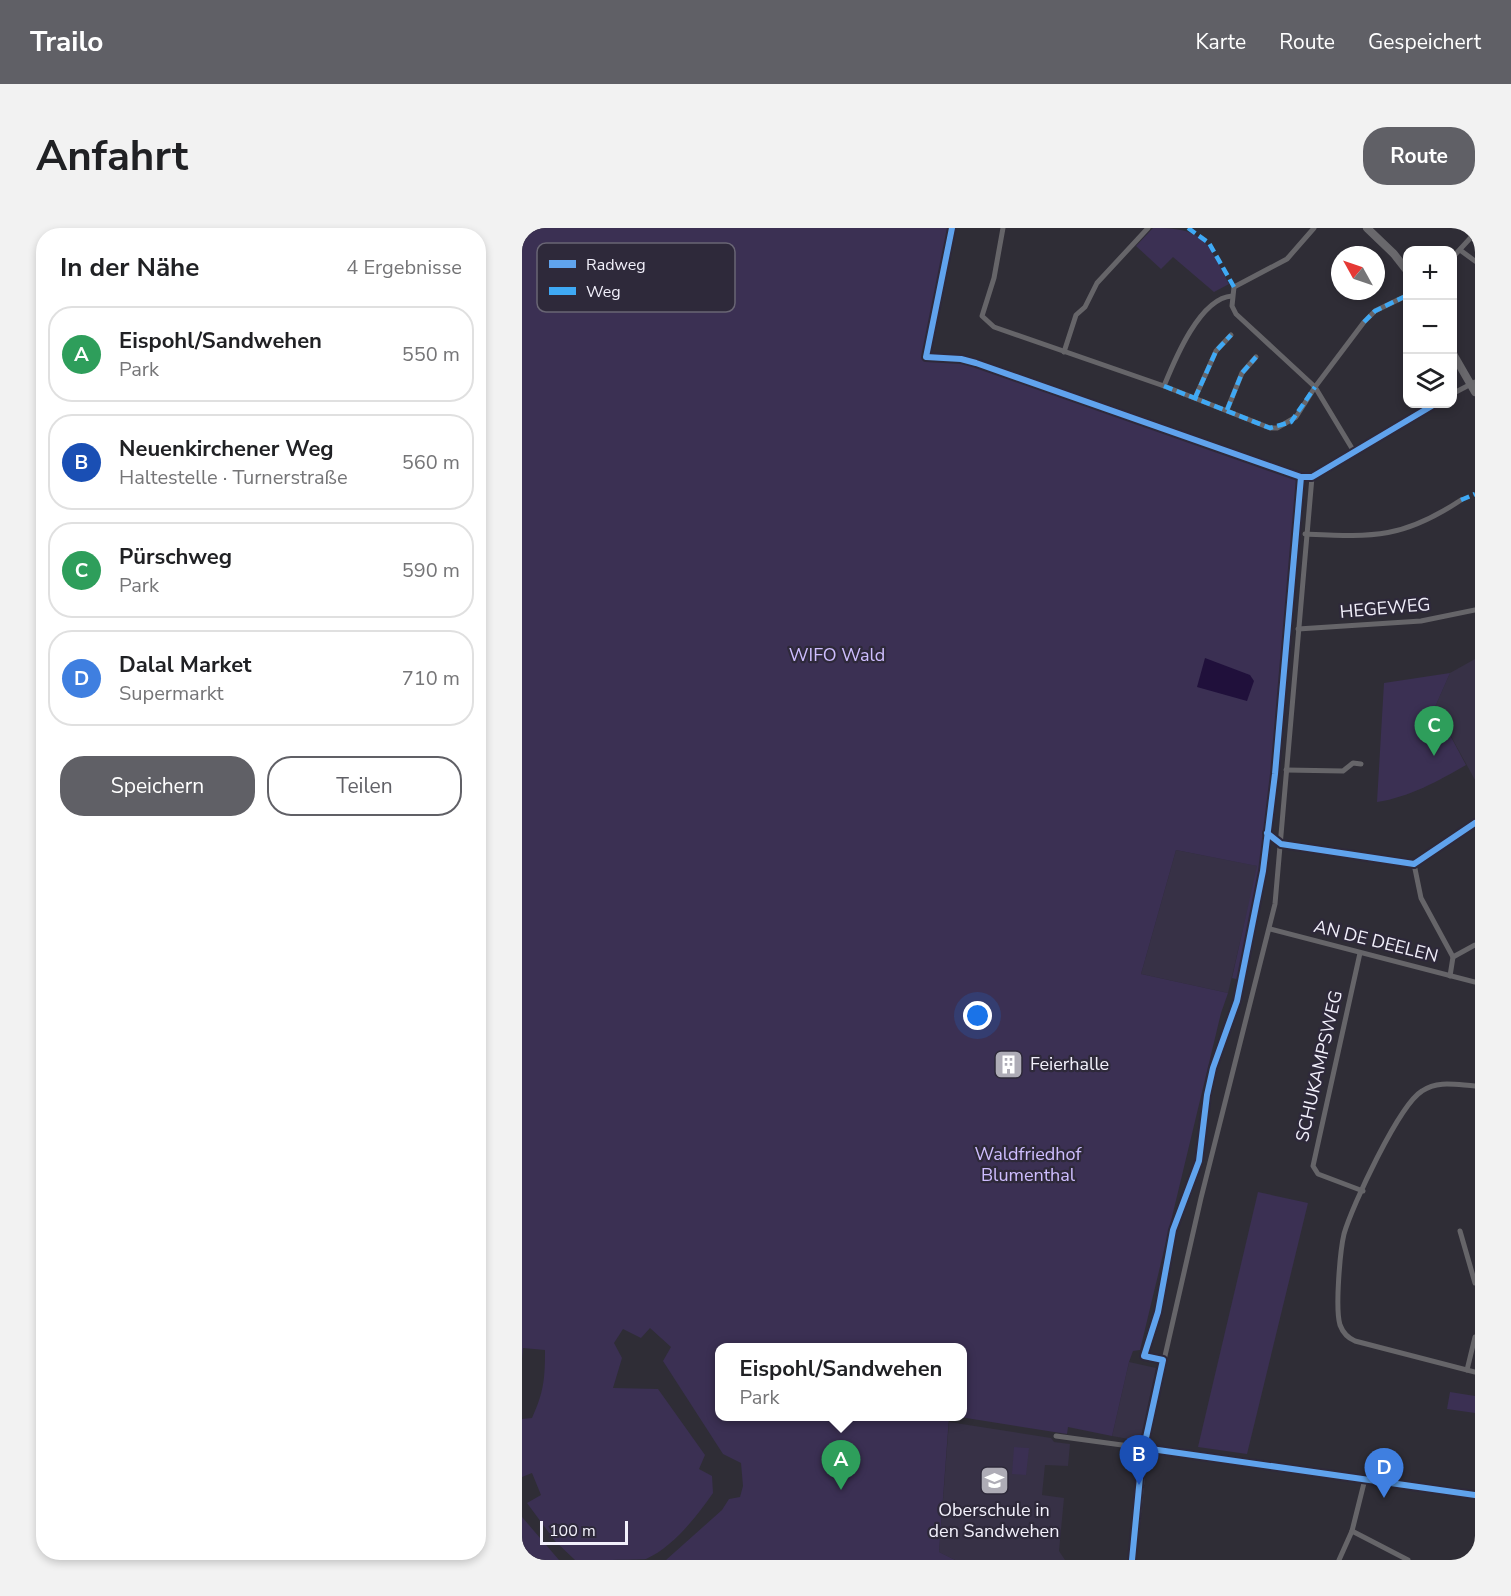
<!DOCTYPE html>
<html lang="de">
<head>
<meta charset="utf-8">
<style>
	:root { --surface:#fff; --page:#f2f2f2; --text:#202124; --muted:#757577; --line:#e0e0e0; --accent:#606066 }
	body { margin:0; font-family:"Nunito Sans",sans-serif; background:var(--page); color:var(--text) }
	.controls { position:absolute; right:18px; top:18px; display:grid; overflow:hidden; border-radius:12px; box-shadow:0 3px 9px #0003 }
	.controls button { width:54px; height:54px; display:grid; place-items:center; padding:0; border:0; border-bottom:2px solid var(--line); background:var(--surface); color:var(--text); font:30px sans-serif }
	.compass { position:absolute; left:809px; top:18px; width:54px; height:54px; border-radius:50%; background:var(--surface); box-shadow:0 3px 9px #0003; rotate:310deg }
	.scale { position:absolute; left:18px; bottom:15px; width:88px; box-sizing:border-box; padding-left:6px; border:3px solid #f2f0fb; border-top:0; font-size:16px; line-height:21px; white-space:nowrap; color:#f2f0fb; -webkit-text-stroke:4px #2e293a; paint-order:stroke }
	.you { position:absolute; left:456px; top:788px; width:21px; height:21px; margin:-15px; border:4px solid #fff; border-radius:50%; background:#1a73e8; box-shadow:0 0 0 9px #1a73e833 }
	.badge { display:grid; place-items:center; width:39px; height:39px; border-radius:50%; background:var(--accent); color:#fff; font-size:20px; font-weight:700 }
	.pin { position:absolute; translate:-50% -50px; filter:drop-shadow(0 2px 3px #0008) }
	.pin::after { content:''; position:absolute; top:32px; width:21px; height:18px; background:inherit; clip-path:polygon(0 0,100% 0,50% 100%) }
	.popup { position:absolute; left:193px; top:1115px; width:252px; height:78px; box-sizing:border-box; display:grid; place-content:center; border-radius:12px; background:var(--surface); filter:drop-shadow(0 2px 4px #0005); font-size:20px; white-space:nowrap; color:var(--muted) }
	.popup b { font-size:22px; color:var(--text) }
	.popup::after { content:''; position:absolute; left:50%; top:100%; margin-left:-12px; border:12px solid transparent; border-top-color:var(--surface) }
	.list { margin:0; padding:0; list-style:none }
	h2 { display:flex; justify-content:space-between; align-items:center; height:78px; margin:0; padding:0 24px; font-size:26px }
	h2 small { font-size:20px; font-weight:400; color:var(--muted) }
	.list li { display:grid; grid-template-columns:39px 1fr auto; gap:18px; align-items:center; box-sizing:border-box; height:96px; margin:0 12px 12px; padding:0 12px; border:2px solid var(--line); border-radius:24px }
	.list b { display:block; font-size:22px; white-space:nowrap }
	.list p { margin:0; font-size:20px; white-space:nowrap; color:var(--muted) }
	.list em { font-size:20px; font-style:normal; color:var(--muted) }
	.actions { display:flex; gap:12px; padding:18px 24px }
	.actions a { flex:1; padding:14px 0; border:2px solid var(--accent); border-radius:24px; text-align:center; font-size:21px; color:var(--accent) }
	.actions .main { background:var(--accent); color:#fff }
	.icon { flex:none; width:33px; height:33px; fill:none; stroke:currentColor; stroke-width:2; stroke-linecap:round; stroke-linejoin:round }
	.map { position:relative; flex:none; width:953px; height:1332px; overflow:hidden; border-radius:24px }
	header { display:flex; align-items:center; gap:36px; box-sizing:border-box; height:84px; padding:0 30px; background:var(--accent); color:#fff }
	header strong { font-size:28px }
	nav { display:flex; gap:33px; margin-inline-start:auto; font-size:21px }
	.intro { display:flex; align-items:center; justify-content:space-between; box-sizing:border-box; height:144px; padding:0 36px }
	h1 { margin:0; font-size:42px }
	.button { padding:15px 27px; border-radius:24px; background:var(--accent); color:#fff; font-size:21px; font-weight:700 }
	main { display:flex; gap:36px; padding:0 36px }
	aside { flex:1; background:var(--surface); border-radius:24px; box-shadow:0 3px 9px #0003 }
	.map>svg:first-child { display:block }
</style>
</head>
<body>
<header>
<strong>Trailo</strong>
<nav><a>Karte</a><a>Route</a><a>Gespeichert</a></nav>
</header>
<div class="intro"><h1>Anfahrt</h1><a class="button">Route</a></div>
<main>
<aside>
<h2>In der Nähe<small>4 Ergebnisse</small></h2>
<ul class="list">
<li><span class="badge" style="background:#2e9e5b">A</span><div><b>Eispohl/Sandwehen</b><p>Park</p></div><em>550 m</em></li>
<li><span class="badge" style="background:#1a4fb4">B</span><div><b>Neuenkirchener Weg</b><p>Haltestelle · Turnerstraße</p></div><em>560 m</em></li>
<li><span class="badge" style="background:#2e9e5b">C</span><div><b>Pürschweg</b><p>Park</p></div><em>590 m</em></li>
<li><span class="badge" style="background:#3f7fe0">D</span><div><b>Dalal Market</b><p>Supermarkt</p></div><em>710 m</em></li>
</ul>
<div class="actions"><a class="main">Speichern</a><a>Teilen</a></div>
</aside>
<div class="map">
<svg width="953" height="1332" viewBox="0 0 953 1332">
	<rect width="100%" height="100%" fill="#2f2d36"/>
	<g fill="#373146">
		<polygon points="953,431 953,552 913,479 928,445"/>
		<polygon points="654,622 736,638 706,765 619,746"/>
		<polygon points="607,1134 634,1140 618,1213 590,1208"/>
		<polygon points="427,1194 529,1210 532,1214 548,1216 546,1238 523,1237 520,1267 542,1270 537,1323 543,1332 433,1332 417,1324"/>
	</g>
	<g fill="#3b3053">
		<path d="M 0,0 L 432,0 L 407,126 L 440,129 L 459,135 L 757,238 L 758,245 L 776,251 L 742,626 L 718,752 L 710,750 L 735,638 L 654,622 L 619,746 L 706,765 L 699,785 L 618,1122 L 611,1123 L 607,1134 L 590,1208 L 546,1199 L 545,1206 L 438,1189 L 440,1188 L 440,1120 L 198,1120 L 198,1188 L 427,1189 L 417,1324 L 433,1332 L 144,1332 L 200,1282 L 207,1271 L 218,1269 L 221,1258 L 219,1235 L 201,1226 L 141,1133 L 149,1119 L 128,1100 L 119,1110 L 101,1101 L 92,1115 L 100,1130 L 91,1160 L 136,1161 L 183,1227 L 177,1241 L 190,1248 L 191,1265 C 175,1288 151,1319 124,1331 C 114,1332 68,1332 53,1332 L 33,1313 L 5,1275 L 19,1267 L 10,1245 L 0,1249 L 0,1191 L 10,1190 C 22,1164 23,1150 23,1122 L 1,1120 L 0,1131 Z"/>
		<path d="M 631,0 C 684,0 684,13 707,56 L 692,64 L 651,29 L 639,41 L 614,18 Z"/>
		<path d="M 928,445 L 913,479 L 944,537 C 916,553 888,569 855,574 L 862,455 Z"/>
		<polygon points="736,964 786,975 725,1226 676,1219"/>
		<polygon points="928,1164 953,1168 953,1185 925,1181"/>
		<polygon points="492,1219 507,1220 504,1247 490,1246"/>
		<polygon points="0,1289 37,1332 0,1332"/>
	</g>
	<polygon fill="#20103b" points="683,430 728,447 732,453 725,473 675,459"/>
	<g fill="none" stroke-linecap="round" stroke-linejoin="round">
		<g stroke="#666569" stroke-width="5">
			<polyline points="481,0 472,50 460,88 472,99 642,158 748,200 755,200 774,189 793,159 842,94 853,83 886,67"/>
			<polyline points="792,0 765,31 712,59 710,78 714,86 793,159 831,222"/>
			<polyline points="938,22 953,33"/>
			<polyline points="930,30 953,5"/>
			<polyline points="542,124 554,87 563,79 575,55 626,0"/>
			<path d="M 642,158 C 653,131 678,70 710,68"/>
			<polyline points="930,166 953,154"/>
			<polyline points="673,170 694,123 709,107"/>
			<polyline points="705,182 720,145 734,129"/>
			<path d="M 783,306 C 852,309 880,311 939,272"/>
			<polyline points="776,401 899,393 953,382"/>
			<polyline points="764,542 821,543 831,535 839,536"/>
			<polyline points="759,616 892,636 953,595"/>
			<polyline points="892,636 899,670 931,729 928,748"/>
			<polyline points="748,701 953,754"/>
			<polyline points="838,725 791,938 796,946 841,963"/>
			<polyline points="931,729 953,717"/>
			<path d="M 953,858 C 935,857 916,852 900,863 C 877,877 830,978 822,1006 C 818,1023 813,1081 818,1097 C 821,1105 826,1110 833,1113 L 953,1144"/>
			<polyline points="938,1003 953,1055"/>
			<polyline points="945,1142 953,1109"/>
			<polyline points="534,1208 622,1220 679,970 753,676 790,249 913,176"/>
			<polyline points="830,1303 886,1332"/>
			<polyline points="817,1332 830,1303 843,1251"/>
		</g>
		<g stroke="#69686c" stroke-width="8">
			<polyline points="845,0 872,26 886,44"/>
			<polyline points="930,124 953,164"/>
			<polyline points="610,1332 622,1220 953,1267"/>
		</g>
		<g stroke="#3fa9f5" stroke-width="4.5" stroke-dasharray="9 4.5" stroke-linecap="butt">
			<polyline points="666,0 687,15 712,59"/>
			<polyline points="842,94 853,83 886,67"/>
			<polyline points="642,158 748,200 769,194 793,159"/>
			<polyline points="673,170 694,123 709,107"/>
			<polyline points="705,182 720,145 734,129"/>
			<polyline points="939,272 953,266"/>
		</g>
		<defs>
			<g id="cycleway">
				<polyline points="430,0 404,129 439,131 454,135 779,249 790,249 913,176"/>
				<polyline points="745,605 759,616 892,636 953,595"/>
				<polyline points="622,1220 953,1267"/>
				<polyline points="610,1332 620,1228 641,1132 622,1128 636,1084 651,1002 677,933 685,867 691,840 715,773 741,643 753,546 779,249"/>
			</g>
		</defs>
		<use href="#cycleway" stroke="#2e293a" stroke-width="10"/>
		<use href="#cycleway" stroke="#60a3ed" stroke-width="6"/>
	</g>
	<defs>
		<symbol id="building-square" viewBox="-11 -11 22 22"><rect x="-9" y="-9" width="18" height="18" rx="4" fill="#aeacb6" stroke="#2e293a"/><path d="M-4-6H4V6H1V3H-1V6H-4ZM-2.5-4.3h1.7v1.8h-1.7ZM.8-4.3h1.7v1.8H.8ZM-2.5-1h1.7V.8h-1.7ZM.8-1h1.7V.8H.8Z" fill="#fff"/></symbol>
		<symbol id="school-square" viewBox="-11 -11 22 22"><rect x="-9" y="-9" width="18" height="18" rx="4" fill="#aeacb6" stroke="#2e293a"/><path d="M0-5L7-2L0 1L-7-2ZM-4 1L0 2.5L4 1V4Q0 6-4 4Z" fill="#fff"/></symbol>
	</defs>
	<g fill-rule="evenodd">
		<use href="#building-square" x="470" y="820" width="33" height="33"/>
		<use href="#school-square" x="456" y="1236" width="33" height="33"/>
	</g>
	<g text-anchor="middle" stroke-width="4.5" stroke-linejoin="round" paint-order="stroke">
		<g font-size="18" fill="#f2f0fb" stroke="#2e293a">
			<text transform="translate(863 380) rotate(-5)" y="6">HEGEWEG</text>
			<text transform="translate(854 713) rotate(14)" y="6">AN DE DEELEN</text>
			<text transform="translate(797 838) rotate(-77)" y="6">SCHUKAMPSWEG</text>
		</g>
		<g font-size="18" fill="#cebdfe" stroke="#2e293a">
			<text x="315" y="433">WIFO Wald</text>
			<text x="506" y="932">Waldfriedhof<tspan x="506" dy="21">Blumenthal</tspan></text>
		</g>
		<g font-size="18" fill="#f2f0fb" stroke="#2e293a" text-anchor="start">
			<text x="508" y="842">Feierhalle</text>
			<text x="472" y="1288" text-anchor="middle">Oberschule in<tspan x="472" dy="21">den Sandwehen</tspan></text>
		</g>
	</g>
	<rect x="15" y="15" width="198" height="69" rx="9" fill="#2e293a" stroke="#696574" stroke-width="1.5"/>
	<rect x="27" y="32" width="27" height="8" fill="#60a3ed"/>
	<rect x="27" y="59" width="27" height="8" fill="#3fa9f5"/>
	<g font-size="16" fill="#f2f0fb">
		<text x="64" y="42">Radweg</text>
		<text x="64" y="69">Weg</text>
	</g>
</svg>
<div class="controls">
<button>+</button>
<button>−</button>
<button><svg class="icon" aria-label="layers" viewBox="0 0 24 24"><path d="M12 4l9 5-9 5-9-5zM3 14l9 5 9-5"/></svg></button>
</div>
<svg class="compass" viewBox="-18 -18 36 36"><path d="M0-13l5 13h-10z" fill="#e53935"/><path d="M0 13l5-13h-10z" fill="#757577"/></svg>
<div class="scale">100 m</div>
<div class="you"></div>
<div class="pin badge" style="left:319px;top:1262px;background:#2e9e5b">A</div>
<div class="popup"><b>Eispohl/Sandwehen</b>Park</div>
<div class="pin badge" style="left:617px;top:1257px;background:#1a4fb4">B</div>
<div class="pin badge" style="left:912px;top:528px;background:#2e9e5b">C</div>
<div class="pin badge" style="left:862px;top:1270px;background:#3f7fe0">D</div>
</div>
</main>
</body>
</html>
